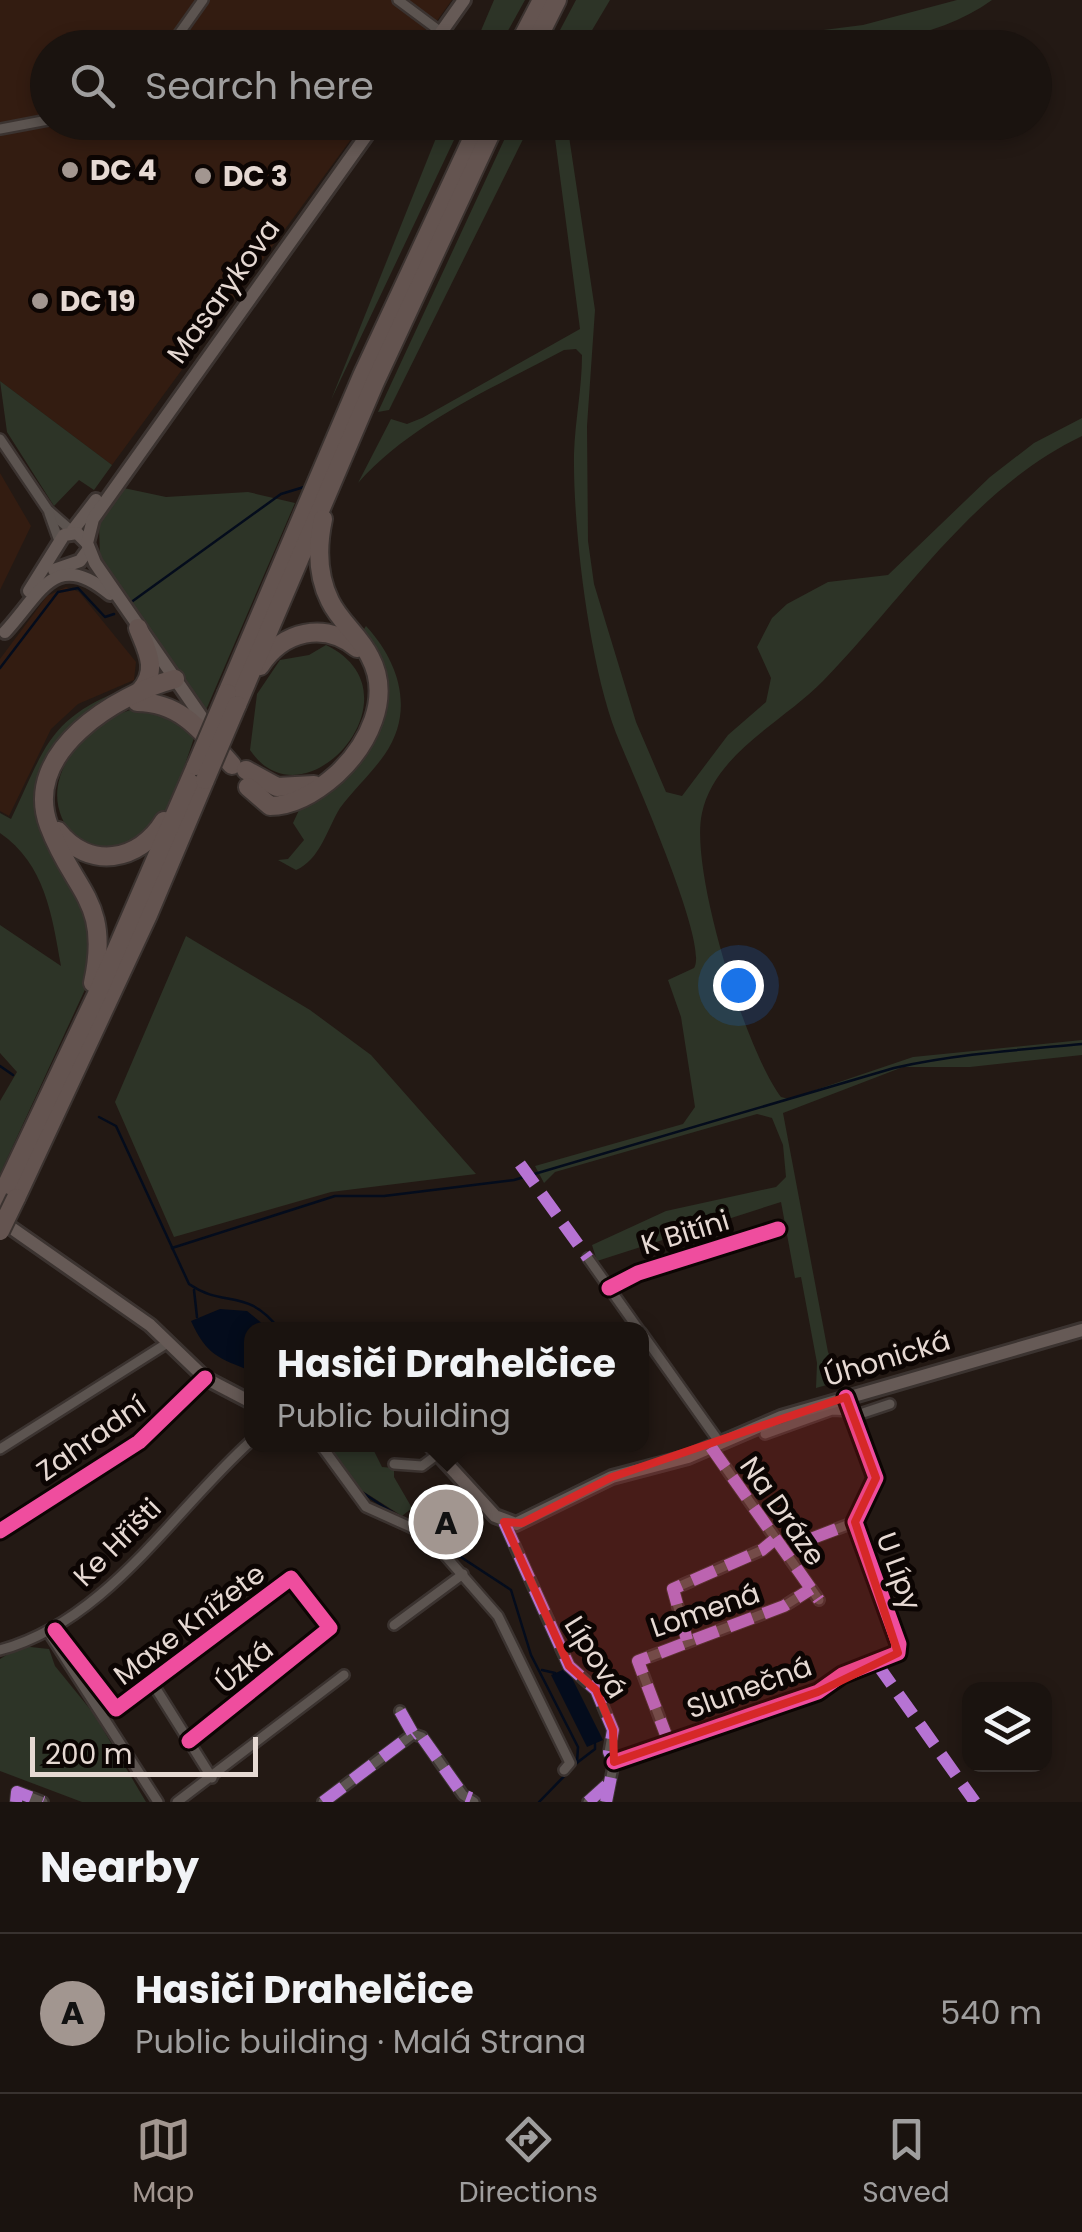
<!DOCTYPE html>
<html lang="en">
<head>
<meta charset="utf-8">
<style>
	:root { --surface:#1a130f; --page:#27201d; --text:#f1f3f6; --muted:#9f9e9e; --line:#38322f; --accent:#a29690 }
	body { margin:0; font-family:Poppins,sans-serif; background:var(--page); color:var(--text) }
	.controls { position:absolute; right:30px; bottom:30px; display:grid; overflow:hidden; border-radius:20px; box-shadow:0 5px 15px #0003 }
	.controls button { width:90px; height:90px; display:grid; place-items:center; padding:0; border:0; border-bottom:2px solid var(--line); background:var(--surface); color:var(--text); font:50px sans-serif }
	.scale { position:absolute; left:30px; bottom:25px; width:228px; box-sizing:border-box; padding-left:10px; border:5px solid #e6d9d3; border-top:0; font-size:28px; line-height:35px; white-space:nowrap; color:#e6d9d3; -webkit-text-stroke:8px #0c0503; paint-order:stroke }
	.you { position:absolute; left:738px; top:985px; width:35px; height:35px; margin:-25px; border:8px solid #fff; border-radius:50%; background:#1a73e8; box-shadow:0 0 0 15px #1a73e833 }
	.badge { display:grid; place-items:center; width:65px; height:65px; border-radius:50%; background:var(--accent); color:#111; font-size:32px; font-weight:700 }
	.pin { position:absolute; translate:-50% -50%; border:5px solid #fff; box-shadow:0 2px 10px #0006 }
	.popup { position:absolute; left:244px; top:1322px; width:405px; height:130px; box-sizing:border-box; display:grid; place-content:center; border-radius:20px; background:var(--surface); filter:drop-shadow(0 2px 8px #0005); font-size:32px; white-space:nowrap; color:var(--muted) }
	.popup b { font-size:38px; color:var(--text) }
	.popup::after { content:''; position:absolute; left:50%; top:100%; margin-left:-20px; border:20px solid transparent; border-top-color:var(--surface) }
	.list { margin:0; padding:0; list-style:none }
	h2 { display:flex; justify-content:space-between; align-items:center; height:130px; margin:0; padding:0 40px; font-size:42px }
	h2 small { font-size:32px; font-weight:400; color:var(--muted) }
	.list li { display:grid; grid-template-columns:65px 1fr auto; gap:30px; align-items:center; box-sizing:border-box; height:160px; padding:0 40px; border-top:2px solid var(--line) }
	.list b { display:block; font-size:38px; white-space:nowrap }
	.list p { margin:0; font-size:32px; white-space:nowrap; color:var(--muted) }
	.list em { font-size:32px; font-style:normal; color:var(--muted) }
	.icon { flex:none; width:55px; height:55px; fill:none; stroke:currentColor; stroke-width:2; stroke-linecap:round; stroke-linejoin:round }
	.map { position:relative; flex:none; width:1082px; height:1802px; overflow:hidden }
	.search { position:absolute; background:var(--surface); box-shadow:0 5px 15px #0003; left:30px; right:30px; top:30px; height:110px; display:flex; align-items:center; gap:25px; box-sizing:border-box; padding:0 35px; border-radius:55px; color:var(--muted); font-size:38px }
	.sheet { height:290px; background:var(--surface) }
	nav { display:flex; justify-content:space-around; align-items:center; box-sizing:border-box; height:140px; border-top:2px solid var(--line); background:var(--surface); font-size:28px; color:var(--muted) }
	nav a { display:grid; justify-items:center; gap:5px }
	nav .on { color:var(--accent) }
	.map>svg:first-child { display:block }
</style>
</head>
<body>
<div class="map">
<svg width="1082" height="1802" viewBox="0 0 1082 1802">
	<rect width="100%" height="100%" fill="#231914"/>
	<g fill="#331c11">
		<polygon points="0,0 452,0 418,47 48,48 48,122 363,123 112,465 0,381"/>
		<polygon points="0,473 31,526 0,590"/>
		<polygon points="66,587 79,592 136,662 134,680 78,704 51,729 9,816 0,811 0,659 47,596"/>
	</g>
	<g fill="#2d3427">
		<polygon points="494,0 525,0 499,47 474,47"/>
		<polygon points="576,0 610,0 582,47 551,47"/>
		<path d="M 957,0 L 992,0 C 912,58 782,48 687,47 L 863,25 Z"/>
		<polygon points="442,123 462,123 331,400"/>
		<polygon points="512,123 531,123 389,410 378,412"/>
		<path d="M 553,123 L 567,123 L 595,310 L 587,426 L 588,541 L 594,584 L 636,722 L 666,792 L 682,796 L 728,735 L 766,702 L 771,678 L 757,647 L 772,618 L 787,604 L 828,582 L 888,575 L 990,477 L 1034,443 L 1082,418 L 1082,436 C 972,489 906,596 823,681 C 783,722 715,753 702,813 C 689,869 746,1051 781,1097 L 789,1099 L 913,1057 L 1082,1040 L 1082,1055 L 970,1067 L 903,1067 L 783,1113 L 828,1352 L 841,1381 L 816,1388 L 817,1363 L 801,1277 L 795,1278 L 781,1202 L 597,1261 L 592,1245 L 666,1211 L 776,1187 L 786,1177 L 783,1145 L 772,1118 L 757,1114 L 555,1172 L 544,1183 L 535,1166 L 683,1124 L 695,1107 L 681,1017 L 668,980 L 694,968 C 710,945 630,768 616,733 C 589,662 573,530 574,454 C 575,421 582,388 582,355 L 576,349 L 564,350 C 493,388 412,422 358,483 L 391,419 L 407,424 L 422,418 L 580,329 Z"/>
		<polygon points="0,381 112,465 94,490 79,480 54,506 7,432"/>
		<polygon points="119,487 166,497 248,492 295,503 206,710 100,558 99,526"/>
		<path d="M 366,626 C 399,662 415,710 385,754 C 372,773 354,789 340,808 C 327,829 320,860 296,870 L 278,860 L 288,859 L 304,840 L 293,823 L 300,808 L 353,771 L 380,725 L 360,635 Z"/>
		<path d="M 326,645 C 426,693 304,831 250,750 L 257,694 L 280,660 L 309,655 Z"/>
		<path d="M 122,690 L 128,692 C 87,719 50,739 40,791 L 89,908 L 88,983 L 0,1174 L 0,1101 L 17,1072 L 0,1053 L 0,925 L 61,966 C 52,915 45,864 0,833 L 0,813 L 11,819 C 44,751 47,719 122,690 Z"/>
		<path d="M 133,709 L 166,710 L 195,735 C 184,767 172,808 150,834 C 105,887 18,816 77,747 C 83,740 90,729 98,724 C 108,717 122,713 133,709 Z"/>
		<polygon points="186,936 310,1010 371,1055 476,1174 331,1192 174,1237 115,1102"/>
		<polygon points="328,1445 371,1445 382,1467 394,1468 394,1477 412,1508 402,1516 358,1488"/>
		<polygon points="21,1646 49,1649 55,1666 94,1714 146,1802 82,1802 0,1771 0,1659"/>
	</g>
	<g fill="#040c1c">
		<path d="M 220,1309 L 247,1311 L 269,1329 L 251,1330 L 251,1371 C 219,1358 207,1356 191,1321 Z"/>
		<polygon points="567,1668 603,1740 587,1747 551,1675"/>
	</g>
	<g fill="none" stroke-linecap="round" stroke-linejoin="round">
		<g stroke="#040c1c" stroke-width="2.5">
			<polyline points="130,603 281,494 304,487"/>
			<polyline points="0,668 58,592 78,588 105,617 114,614"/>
			<polyline points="0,1066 13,1075"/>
			<path d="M 99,1117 L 116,1126 L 189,1284 C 225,1309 246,1286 280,1330"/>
			<path d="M 172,1248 L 335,1196 L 384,1196 L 514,1180 L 894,1068 C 956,1054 1019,1050 1082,1044"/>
			<polyline points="194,1290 197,1317"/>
			<polyline points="360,1491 511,1590 531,1655 578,1747 577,1763 539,1802"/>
			<polyline points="542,1670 555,1673"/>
			<polyline points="578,1762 595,1749 595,1744"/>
		</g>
		<defs>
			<g id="street">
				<polyline points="398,0 441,32"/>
				<polyline points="169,48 203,0"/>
				<polyline points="0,129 48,120"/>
				<polyline points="0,439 48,510 73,532"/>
				<polyline points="49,513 59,541"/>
				<polyline points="588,1258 639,1330"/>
				<polyline points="609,1288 638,1273 778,1229"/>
				<polyline points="641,1332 720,1443"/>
				<polyline points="854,1416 890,1404"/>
				<polyline points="765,1434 832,1410 852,1411"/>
				<polyline points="320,1444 366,1507 415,1529 435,1544 498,1616 570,1763 564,1770"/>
				<polyline points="711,1447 819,1600"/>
				<polyline points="0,1449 169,1342"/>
				<polyline points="394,1464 422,1466 438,1454"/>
				<polyline points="504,1522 569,1666 596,1690 613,1730 609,1752 614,1762"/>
				<polyline points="0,1531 139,1442 205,1378"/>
				<polyline points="813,1538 855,1522"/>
				<polyline points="435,1544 483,1502"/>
				<polyline points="394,1625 463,1574"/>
				<polyline points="55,1630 116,1709 291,1578 330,1628 189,1741"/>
				<polyline points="49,1633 158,1802"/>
				<polyline points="687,1640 673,1589 762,1550 774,1540"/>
				<path d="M 0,1650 C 107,1621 172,1512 251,1441"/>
				<polyline points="153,1684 212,1778"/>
				<polyline points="400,1711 413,1734 422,1737 463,1795 474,1802"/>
				<polyline points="669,1743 638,1661 784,1606 811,1589"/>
				<polyline points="614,1762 818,1692 842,1675 898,1653 899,1644 855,1522 876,1478 846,1397"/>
				<polyline points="16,1802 17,1792 43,1802"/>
				<polyline points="177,1802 344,1675"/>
				<polyline points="323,1802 413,1734"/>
				<polyline points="588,1802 608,1784"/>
				<polyline points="606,1802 614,1762"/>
			</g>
			<g id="secondary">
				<polyline points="430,48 464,0"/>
				<polyline points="73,530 96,500"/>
				<polyline points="54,570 80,561 88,550"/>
				<polyline points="29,591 64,535 77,533 87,543"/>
				<path d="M 5,632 C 41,593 55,548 110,594"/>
				<polyline points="214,735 95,563 87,543 93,519 376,122"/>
				<polyline points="0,1220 150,1325 205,1378 251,1402"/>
				<polyline points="429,1444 495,1516 516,1524 612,1477 688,1457 781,1417 1082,1330"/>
			</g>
			<g id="highway">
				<polyline points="517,48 542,0"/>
				<polyline points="533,48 557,0"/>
				<path d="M 138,628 C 147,651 159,670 140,691"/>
				<path d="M 260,666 C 283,631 324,621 357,648"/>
				<polyline points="227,693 362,376 480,122"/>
				<path d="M 137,702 C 182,702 204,734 232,765"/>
				<polyline points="237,705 375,382 496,122"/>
				<polyline points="246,770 277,787 314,785"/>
				<path d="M 248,787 L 270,806 C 295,806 319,790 337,774 C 368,745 392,698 370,657 C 360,636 340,622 330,601 C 317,575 317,547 323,519"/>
				<path d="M 58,831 C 89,870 139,862 164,821"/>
				<path d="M 93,983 C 111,900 74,893 49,826 C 21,752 117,694 175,679"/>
				<polyline points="16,1198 148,915 205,780"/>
				<polyline points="0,1199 98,992 196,766"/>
			</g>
		</defs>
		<use href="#street" stroke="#3b3330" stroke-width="14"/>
		<use href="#secondary" stroke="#3b3330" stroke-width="18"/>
		<use href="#highway" stroke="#3b3330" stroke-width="22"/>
		<use href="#street" stroke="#5c5450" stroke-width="9"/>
		<use href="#secondary" stroke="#665a56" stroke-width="12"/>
		<use href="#highway" stroke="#645450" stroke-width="18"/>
		<defs>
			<g id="highway-bridge">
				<polyline points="196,766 227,693"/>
				<polyline points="205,780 237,705"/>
				<polyline points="0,1231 16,1198"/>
			</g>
		</defs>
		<use href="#highway-bridge" stroke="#3b3330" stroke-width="22" stroke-linecap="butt"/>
		<use href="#highway-bridge" stroke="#645450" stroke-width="18"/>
		<g stroke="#b673d3" stroke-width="12" stroke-dasharray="25 12" stroke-linecap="butt">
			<polyline points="520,1164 588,1258"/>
			<polyline points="711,1447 819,1600"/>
			<polyline points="504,1522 569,1666 596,1690 613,1730 609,1752 614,1762"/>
			<polyline points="813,1538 855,1522"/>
			<polyline points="687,1640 673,1589 762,1550 774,1540"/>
			<polyline points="877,1664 975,1802"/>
			<polyline points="400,1711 413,1734 422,1737 463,1795 471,1798"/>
			<polyline points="669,1743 638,1661 784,1606 811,1589"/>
			<polyline points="16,1802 17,1792 43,1802"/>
			<polyline points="323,1802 413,1734"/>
			<polyline points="588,1802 608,1784"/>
			<polyline points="606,1802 614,1762"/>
		</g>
		<defs>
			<g id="cycleway">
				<polyline points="609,1288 638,1273 778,1229"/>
				<polyline points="0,1531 139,1442 205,1378"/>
				<polyline points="55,1630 116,1709 291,1578 330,1628 189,1741"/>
				<polyline points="614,1762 818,1692 842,1675 898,1653 899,1644 855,1522 876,1478 846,1397"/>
			</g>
		</defs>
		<use href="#cycleway" stroke="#0c0503" stroke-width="21"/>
		<use href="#cycleway" stroke="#ef4d9e" stroke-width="15"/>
	</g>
	<path fill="#d62828" fill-opacity="0.2" stroke="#d62828" stroke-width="8" stroke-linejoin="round" d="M 846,1397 L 876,1478 L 855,1522 L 898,1653 L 818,1692 L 614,1762 L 613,1730 L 596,1690 L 569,1666 L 504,1522 L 522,1523 L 612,1477 Z"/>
	<g fill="#a29690" stroke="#0c0503" stroke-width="4">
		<circle cx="70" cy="170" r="10"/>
		<circle cx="203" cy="176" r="10"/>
		<circle cx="40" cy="301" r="10"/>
	</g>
	<g text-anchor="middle" stroke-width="10" stroke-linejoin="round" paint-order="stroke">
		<g font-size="28" font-weight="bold" fill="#e6d9d3" stroke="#0c0503" text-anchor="start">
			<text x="90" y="180">DC 4</text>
			<text x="223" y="186">DC 3</text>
			<text x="60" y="311">DC 19</text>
		</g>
		<g font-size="28" fill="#e6d9d3" stroke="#0c0503">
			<text transform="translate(223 291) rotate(-54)" y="10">Masarykova</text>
			<text transform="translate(685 1232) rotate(-17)" y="10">K Bitíni</text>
			<text transform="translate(887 1358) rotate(-17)" y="10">Úhonická</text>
			<text transform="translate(91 1438) rotate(-35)" y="10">Zahradní</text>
			<text transform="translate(783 1511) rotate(55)" y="10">Na Dráze</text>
			<text transform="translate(117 1542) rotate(-45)" y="10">Ke Hřišti</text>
			<text transform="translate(899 1571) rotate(70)" y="10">U Lípy</text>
			<text transform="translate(705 1610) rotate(-19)" y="10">Lomená</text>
			<text transform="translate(189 1624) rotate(-37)" y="10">Maxe Knížete</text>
			<text transform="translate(596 1657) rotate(58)" y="10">Lípová</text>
			<text transform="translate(244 1666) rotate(-40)" y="10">Úzká</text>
			<text transform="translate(749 1687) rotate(-20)" y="10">Slunečná</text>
		</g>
	</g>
</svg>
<div class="controls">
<button><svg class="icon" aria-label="layers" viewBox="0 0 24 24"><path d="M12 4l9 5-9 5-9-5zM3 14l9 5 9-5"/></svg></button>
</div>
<div class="scale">200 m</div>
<div class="you"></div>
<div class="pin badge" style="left:446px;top:1522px">A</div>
<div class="popup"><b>Hasiči Drahelčice</b>Public building</div>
<div class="search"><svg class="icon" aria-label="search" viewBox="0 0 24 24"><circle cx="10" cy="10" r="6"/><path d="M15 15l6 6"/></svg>Search here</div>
</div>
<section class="sheet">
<h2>Nearby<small></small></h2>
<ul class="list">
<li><span class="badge">A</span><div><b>Hasiči Drahelčice</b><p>Public building · Malá Strana</p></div><em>540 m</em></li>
</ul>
</section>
<nav>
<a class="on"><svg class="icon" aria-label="map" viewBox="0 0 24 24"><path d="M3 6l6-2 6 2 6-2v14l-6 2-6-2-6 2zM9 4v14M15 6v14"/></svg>Map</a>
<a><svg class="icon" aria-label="directions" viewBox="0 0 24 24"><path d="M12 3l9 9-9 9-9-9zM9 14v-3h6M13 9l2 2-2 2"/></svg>Directions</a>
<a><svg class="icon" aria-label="saved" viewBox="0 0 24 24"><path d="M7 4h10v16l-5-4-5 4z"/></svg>Saved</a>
</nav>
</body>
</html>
